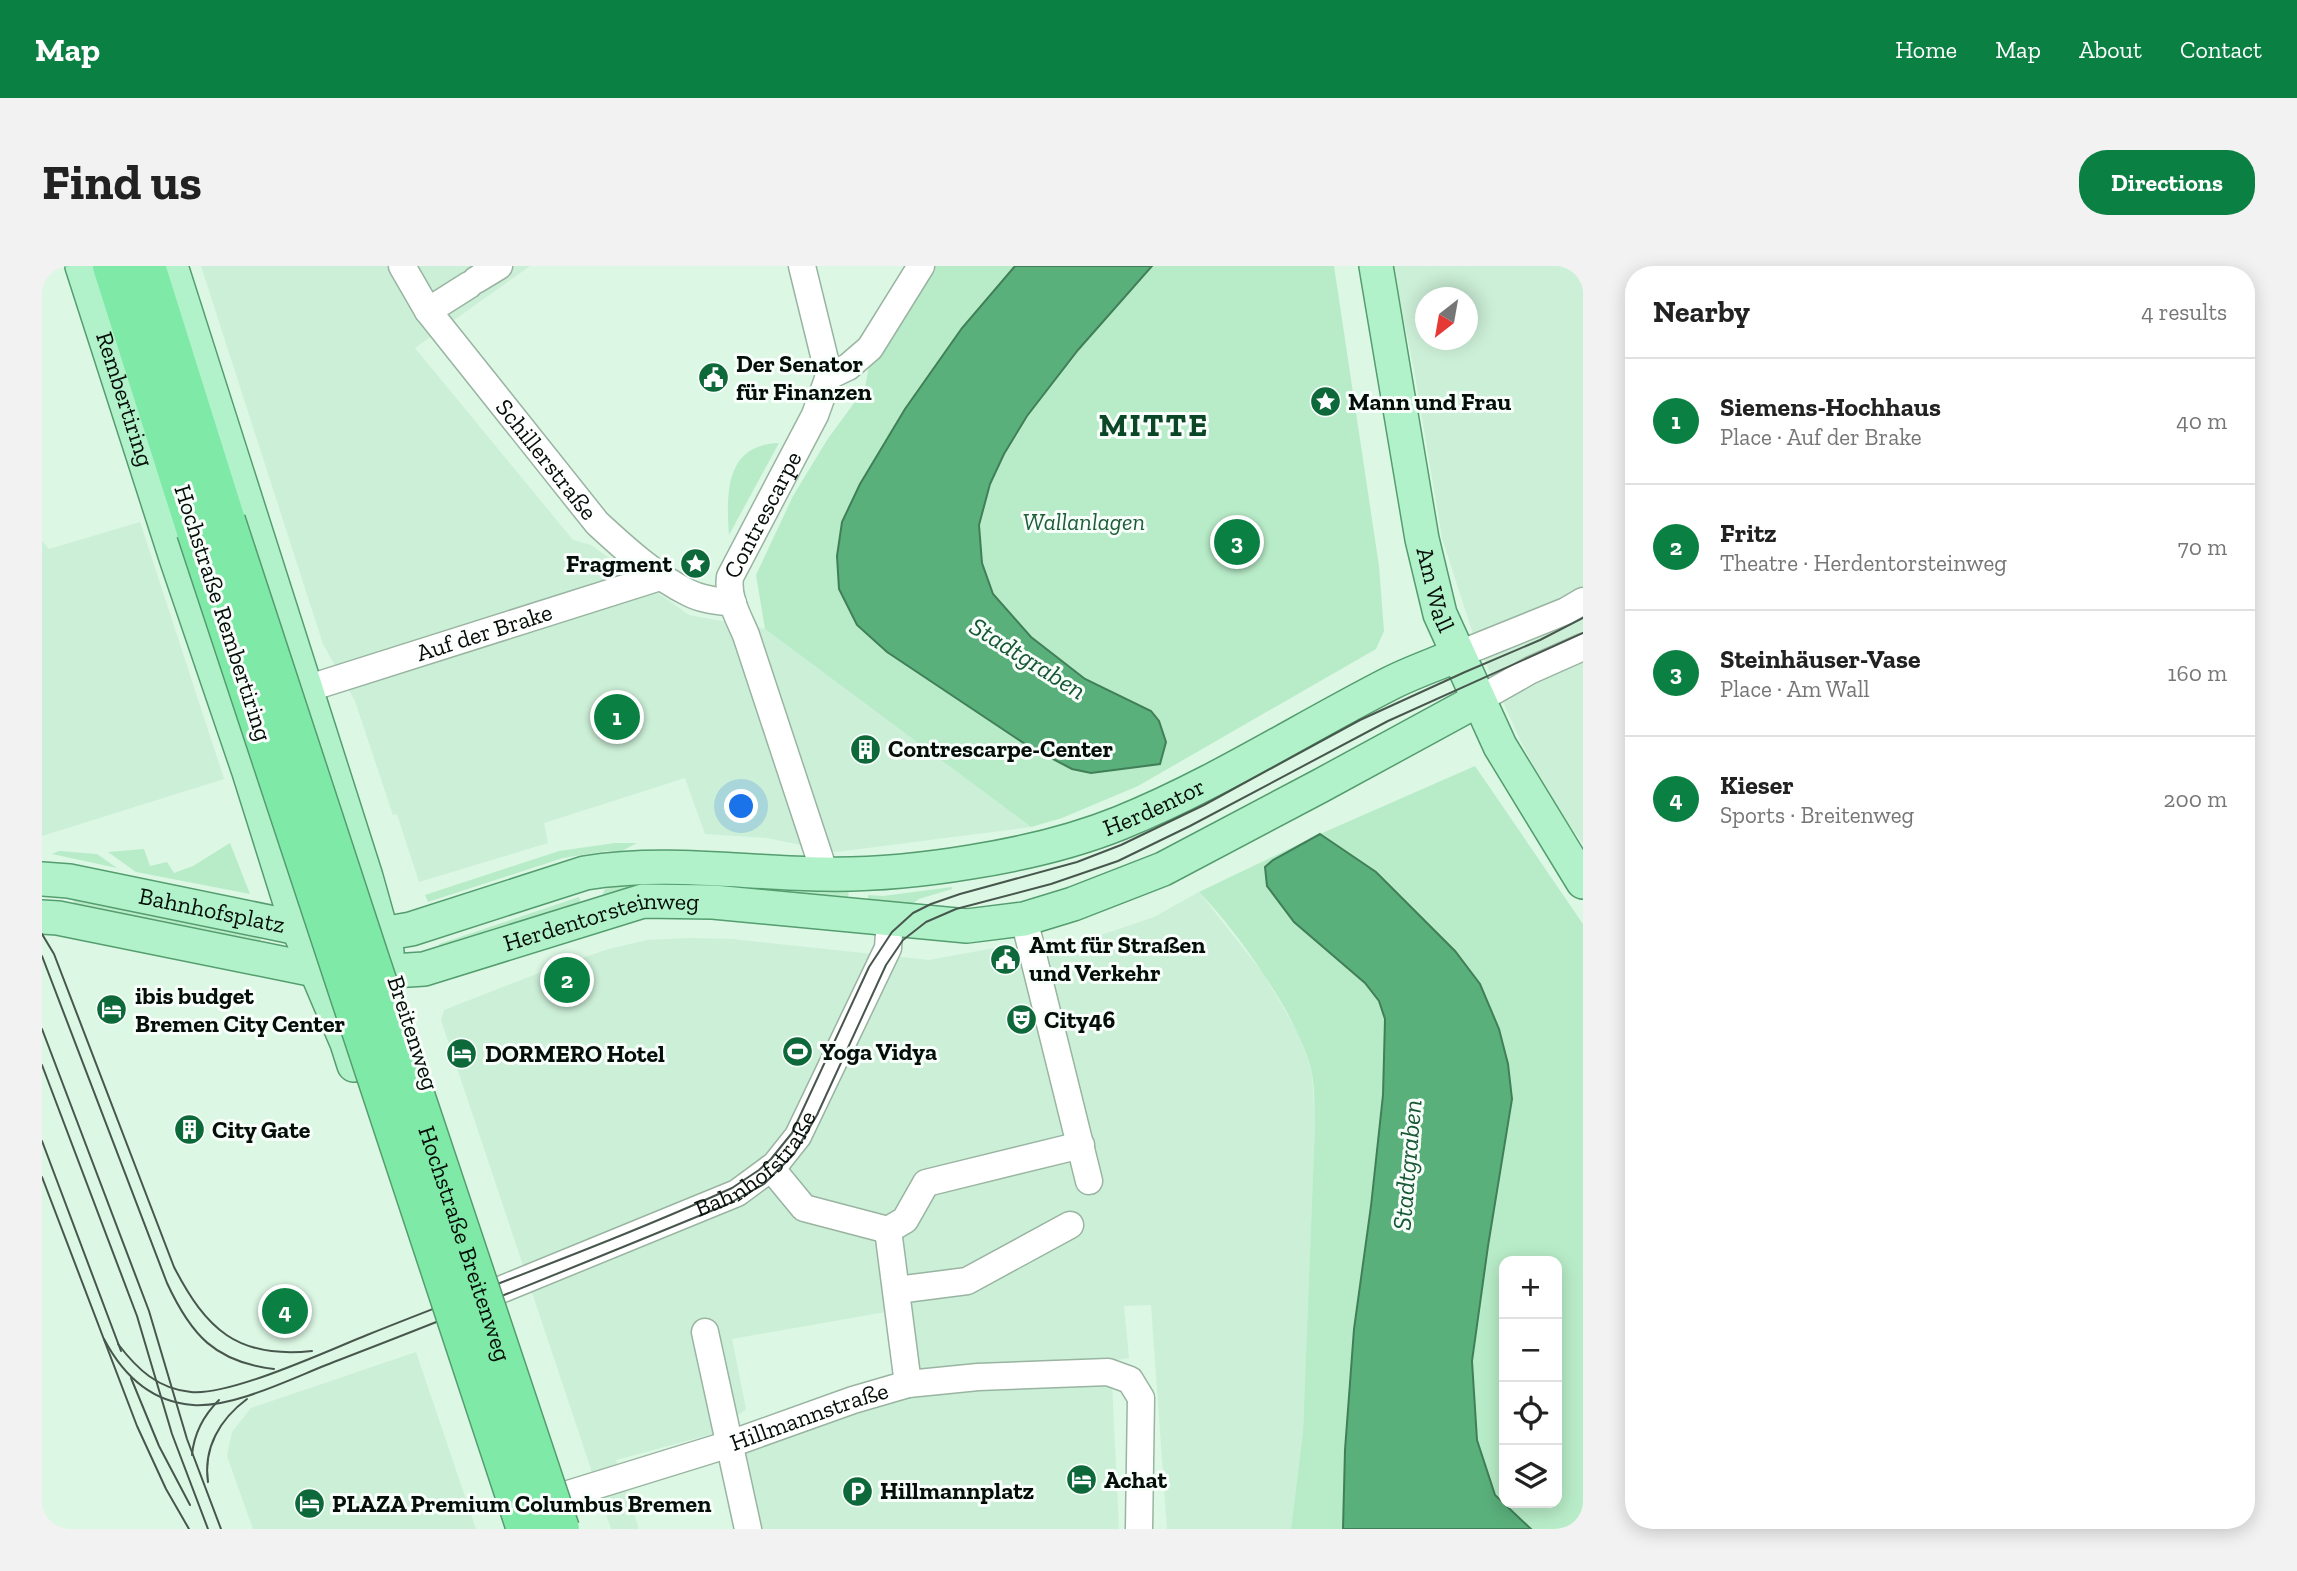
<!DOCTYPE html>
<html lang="en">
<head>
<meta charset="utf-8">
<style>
	:root { --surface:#fff; --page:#f2f2f2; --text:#222; --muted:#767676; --line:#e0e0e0; --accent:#0b8043 }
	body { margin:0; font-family:"Zilla Slab",serif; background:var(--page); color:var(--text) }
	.controls { position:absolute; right:21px; bottom:21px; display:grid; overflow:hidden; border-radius:14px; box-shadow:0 4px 18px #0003 }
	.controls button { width:63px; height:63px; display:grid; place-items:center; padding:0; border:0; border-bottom:2px solid var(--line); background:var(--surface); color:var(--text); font:35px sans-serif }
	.compass { position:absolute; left:1373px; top:21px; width:63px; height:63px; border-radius:50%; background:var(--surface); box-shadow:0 4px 18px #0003; rotate:211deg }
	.you { position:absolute; left:700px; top:541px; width:24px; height:24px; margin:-18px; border:5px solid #fff; border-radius:50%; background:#1a73e8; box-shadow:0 0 0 10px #1a73e833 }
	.badge { display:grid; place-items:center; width:46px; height:46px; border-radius:50%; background:var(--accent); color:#fff; font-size:23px; font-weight:700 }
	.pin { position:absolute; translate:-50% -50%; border:4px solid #fff; box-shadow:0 2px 7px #0006 }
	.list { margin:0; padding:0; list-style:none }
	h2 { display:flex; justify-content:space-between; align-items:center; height:91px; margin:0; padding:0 28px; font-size:30px }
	h2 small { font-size:23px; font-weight:400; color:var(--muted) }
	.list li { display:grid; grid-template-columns:46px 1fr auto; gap:21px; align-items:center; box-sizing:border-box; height:126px; padding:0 28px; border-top:2px solid var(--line) }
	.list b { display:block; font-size:26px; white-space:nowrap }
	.list p { margin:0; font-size:23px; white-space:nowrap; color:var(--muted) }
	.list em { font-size:23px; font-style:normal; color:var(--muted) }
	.icon { flex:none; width:38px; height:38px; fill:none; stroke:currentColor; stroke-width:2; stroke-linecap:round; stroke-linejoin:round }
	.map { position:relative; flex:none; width:1541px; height:1263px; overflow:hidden; border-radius:28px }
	header { display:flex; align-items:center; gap:42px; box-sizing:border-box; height:98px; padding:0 35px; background:var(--accent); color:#fff }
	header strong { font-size:33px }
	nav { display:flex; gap:38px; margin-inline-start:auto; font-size:24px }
	.intro { display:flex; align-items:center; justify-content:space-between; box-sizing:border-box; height:168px; padding:0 42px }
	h1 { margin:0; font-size:49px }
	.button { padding:18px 32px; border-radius:28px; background:var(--accent); color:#fff; font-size:24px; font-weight:700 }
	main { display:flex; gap:42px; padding:0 42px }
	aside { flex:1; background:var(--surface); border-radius:28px; box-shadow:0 4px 18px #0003 }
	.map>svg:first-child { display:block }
</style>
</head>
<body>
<header>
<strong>Map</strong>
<nav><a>Home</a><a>Map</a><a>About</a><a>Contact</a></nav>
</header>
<div class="intro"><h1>Find us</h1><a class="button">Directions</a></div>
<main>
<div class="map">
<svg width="1541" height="1263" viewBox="0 0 1541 1263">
	<rect width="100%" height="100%" fill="#dcf7e4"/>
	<g fill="#ccefd7" fill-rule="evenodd">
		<polygon points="159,0 488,0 373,82 531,274 549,279 647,349 723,363 989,561 794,586 725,572 663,568 643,512 502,557 506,577 377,616 355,548 351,549 313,435 281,378"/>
		<path d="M 1351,0 L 1541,0 L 1541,578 L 1510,535 L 1479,476 L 1432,371 L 1400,272 L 1372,104 ZM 1384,32 L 1426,32 L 1426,74 L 1384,74 Z"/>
		<polygon points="98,256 182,513 0,570 0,275 7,283"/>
		<polygon points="1157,626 1221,707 1259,772 1270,808 1273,857 1261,1165 1249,1263 1125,1263 1109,1039 1082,1040 1087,1092 1069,1095 1077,1263 712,1263 694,1178 863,1125 849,1045 690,1073 704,1143 674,1167 574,1194 597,1263 569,1263 399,754 402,744 510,702 567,683 605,674 646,672 690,673 887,694 969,679 976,688 1062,668 1112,651"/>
		<polygon points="374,1086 434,1263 211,1263 185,1190 190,1166 209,1142"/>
	</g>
	<g fill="#b8ecc8" fill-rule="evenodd">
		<polygon points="892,0 1292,0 1337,300 1342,365 1334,383 1096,520 1020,552 989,561 723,363 714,309 751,230 785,174 823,122 827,100 840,86"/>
		<path d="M 737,177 L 687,269 C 684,227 683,179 737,177 Z"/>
		<path d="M 1433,500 L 1541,658 L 1541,1263 L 1249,1263 L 1261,1165 L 1273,857 C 1272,841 1273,824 1270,808 C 1260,755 1195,665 1157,626 L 1278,568 ZM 1462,995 L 1515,995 L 1515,1237 L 1462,1237 Z"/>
		<polygon points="188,577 208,628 94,606 66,586 102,583 108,600 125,596 132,607 151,600"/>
		<polygon points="573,577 595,577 578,586 565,585 521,592 386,636 383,629 517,585"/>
		<polygon points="17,585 55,588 75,602 10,588"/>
		<polygon points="619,612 807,620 806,637 563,631 561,627 563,623"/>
		<polygon points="910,621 910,623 877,633 864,643 826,639 826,629 841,630"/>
		<polygon points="30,631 217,669 220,678 34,641"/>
		<polygon points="537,631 540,640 400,687 397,678"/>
	</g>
	<g fill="#5ab07b" stroke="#407f58" stroke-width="2">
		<polygon points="973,0 1110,0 1036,84 985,150 962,188 948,218 937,259 940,297 951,328 989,371 1043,413 1109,445 1117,455 1124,476 1118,498 1049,507 1030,503 986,480 845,386 815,359 797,323 795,290 800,256 818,218 863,143 920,62"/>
		<polygon points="1278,568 1334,606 1413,685 1438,718 1457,763 1466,798 1470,833 1446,980 1430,1095 1435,1174 1453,1229 1489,1263 1301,1263 1303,1184 1312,1063 1329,940 1341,829 1343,753 1337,735 1323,717 1252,656 1225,620 1223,601 1231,594"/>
	</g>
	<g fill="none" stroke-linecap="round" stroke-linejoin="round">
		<defs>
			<g id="minor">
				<path id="s1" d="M 360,0 L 386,45 L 555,257 C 582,282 614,311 647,327 C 661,334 676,335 691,337"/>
				<polyline points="760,0 787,110"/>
				<polyline points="434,14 457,0"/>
				<polyline points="386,45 427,19"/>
				<polyline points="1415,389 1524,345 1541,335"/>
				<path id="s2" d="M 264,423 L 621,310"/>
				<polyline points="1436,434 1489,404 1541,381"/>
				<path id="s3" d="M 783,608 L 704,369 C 696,350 685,332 688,311 L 773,149 L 787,110 L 806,101 L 828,82 L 879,0"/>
				<polyline points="982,653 1047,915"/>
				<polyline points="729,902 762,942 846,964 863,954 884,917 1039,879"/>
				<polyline points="846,964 866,1118"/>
				<path id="s4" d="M 458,1024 L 695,927 L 733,899 L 756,870 L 846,682 L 848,653"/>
				<polyline points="855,1024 925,1015 1028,959"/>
				<polyline points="663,1066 706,1263"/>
				<path id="s5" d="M 494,1238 L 688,1178 L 811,1134 L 866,1118 L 936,1111 L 1066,1106 L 1088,1114 L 1099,1132 L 1097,1263"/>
			</g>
			<g id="major">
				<path id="s6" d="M 40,0 L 134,292 L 207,506 L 256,662 L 305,777 L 312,799"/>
				<polyline points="129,0 324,611 345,686"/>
				<path id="s7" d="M 1334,0 L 1380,273 L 1398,348 L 1458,480 L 1541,616"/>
				<path id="s8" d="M 0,613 L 27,615 L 256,662 L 340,668 L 369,663 L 543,607 C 623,594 702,607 781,608 C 830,609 881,604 929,596 C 979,588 1031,576 1078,557 C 1172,519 1257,464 1347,418 C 1368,407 1392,399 1415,389"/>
				<path id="s9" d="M 0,651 L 16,652 L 273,704 L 351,705 L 382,703 L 601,635 L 671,636 L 925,660 L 982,653 L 1031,638 L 1121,603 L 1278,520 L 1436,434"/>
			</g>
			<g id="highway">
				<polyline points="70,0 154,265"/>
				<polyline points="104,0 184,255"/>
			</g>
		</defs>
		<use href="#minor" stroke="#99b4a1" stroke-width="29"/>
		<use href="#major" stroke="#549d6f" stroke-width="36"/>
		<use href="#highway" stroke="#549d6f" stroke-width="41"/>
		<use href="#minor" stroke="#fff" stroke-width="26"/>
		<use href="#major" stroke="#b2f2ca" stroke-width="33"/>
		<use href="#highway" stroke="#7feaa7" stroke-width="38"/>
		<g stroke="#48574d" stroke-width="2">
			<path d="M 0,668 L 12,688 L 132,1001 C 164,1063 195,1093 270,1085"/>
			<path d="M 0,690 L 125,1017 C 149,1069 173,1096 232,1103"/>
			<polyline points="0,763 107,1045 145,1173 179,1263"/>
			<polyline points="0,799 95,1050 130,1168 166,1263"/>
			<polyline points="0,875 79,1085"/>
			<polyline points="0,911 95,1160 124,1223 147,1263"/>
			<path d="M 62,1073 C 81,1109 109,1136 151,1139 C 194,1142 256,1109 297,1094 C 428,1044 557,991 686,938 L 722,918 L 752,888 L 775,849 L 844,699 L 861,674 L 884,656 L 914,643 L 1009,618 L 1076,595 L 1148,560 L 1346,455 L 1541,367"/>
			<path d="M 76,1078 C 95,1103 116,1123 149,1126 C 188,1130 285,1085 325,1069 C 447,1020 571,976 690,922 L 717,904 L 729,893 L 750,867 L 827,701 L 850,666 L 871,647 L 889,638 L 918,628 L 1035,596 L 1079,579 L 1162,539 L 1318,454 L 1423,406 L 1498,374 L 1541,352"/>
			<polyline points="89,1112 117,1180 148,1239"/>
			<path d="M 150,1189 C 152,1167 162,1149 177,1134"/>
			<path d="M 166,1216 C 161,1182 178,1153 205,1133"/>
		</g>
		<defs>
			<g id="highway-bridge">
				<path id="s10" d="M 184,255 L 327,691 L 518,1263"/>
				<polyline points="154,265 484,1263"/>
			</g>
		</defs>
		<use href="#highway-bridge" stroke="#549d6f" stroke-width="41" stroke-linecap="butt"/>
		<use href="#highway-bridge" stroke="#7feaa7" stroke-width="38"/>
	</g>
	<defs>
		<symbol id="civic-disc" viewBox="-11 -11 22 22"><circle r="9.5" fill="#0d683a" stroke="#f8fefa"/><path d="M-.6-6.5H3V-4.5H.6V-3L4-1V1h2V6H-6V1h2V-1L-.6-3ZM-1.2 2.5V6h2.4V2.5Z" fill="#fff"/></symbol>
		<symbol id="sight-disc" viewBox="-11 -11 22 22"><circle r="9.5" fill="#0d683a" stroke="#f8fefa"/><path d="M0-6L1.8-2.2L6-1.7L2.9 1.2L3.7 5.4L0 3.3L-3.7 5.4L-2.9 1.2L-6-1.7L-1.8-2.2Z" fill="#fff"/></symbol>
		<symbol id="building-disc" viewBox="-11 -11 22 22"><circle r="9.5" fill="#0d683a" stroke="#f8fefa"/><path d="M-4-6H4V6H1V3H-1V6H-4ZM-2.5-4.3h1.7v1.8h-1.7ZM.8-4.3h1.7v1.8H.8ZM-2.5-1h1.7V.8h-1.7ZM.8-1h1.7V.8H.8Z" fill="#fff"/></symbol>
		<symbol id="hotel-disc" viewBox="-11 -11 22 22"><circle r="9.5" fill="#0d683a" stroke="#f8fefa"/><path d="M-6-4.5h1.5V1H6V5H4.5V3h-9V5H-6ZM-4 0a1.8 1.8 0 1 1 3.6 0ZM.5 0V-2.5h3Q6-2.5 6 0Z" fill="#fff"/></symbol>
		<symbol id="theatre-disc" viewBox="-11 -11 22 22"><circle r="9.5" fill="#0d683a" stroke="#f8fefa"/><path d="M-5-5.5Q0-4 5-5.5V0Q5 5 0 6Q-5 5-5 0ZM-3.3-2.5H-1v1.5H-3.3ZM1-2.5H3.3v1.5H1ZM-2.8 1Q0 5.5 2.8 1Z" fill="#fff"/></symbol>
		<symbol id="stadium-disc" viewBox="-11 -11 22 22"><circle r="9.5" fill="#0d683a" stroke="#f8fefa"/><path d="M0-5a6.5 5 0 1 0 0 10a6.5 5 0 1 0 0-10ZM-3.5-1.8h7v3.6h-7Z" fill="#fff"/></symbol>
		<symbol id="parking-disc" viewBox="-11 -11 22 22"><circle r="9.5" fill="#0d683a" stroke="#f8fefa"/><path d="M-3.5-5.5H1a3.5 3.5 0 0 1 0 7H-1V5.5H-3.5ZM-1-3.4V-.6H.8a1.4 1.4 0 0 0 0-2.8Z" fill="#fff"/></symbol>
	</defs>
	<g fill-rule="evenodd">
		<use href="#civic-disc" x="654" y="94" width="35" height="35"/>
		<use href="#sight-disc" x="1266" y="118" width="35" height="35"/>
		<use href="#sight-disc" x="636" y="280" width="35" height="35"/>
		<use href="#building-disc" x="806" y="466" width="35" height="35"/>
		<use href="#civic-disc" x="946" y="676" width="35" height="35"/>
		<use href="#hotel-disc" x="52" y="726" width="35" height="35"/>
		<use href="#theatre-disc" x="962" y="736" width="35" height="35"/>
		<use href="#stadium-disc" x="738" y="768" width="35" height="35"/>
		<use href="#hotel-disc" x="402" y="770" width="35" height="35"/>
		<use href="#building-disc" x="130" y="846" width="35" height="35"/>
		<use href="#hotel-disc" x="1022" y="1196" width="35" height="35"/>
		<use href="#parking-disc" x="798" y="1208" width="35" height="35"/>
		<use href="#hotel-disc" x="250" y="1220" width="35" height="35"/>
	</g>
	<g text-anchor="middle" stroke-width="6" stroke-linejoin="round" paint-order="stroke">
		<g font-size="24" font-weight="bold" fill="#050e08" stroke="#f8fefa" text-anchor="start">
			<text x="694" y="106">Der Senator<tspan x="694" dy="28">für Finanzen</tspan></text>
			<text x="1306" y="144">Mann und Frau</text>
			<text x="630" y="306" text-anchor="end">Fragment</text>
			<text x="846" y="491">Contrescarpe-Center</text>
			<text x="987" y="687">Amt für Straßen<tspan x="987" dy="28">und Verkehr</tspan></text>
			<text x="93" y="738">ibis budget<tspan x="93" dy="28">Bremen City Center</tspan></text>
			<text x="1002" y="762">City46</text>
			<text x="778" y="794">Yoga Vidya</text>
			<text x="443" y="796">DORMERO Hotel</text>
			<text x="170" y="872">City Gate</text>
			<text x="1062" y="1222">Achat</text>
			<text x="838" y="1233">Hillmannplatz</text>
			<text x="290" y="1246">PLAZA Premium Columbus Bremen</text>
		</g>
		<g font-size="24" fill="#050e08" stroke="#f8fefa">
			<text dy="8" stroke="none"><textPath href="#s6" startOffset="140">Rembertiring</textPath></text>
			<text dy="8" stroke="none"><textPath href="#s1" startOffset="242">Schillerstraße</textPath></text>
			<text dy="8" stroke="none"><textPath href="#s3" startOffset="383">Contrescarpe</textPath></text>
			<text dy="8" stroke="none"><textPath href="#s7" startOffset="329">Am Wall</textPath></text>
			<text transform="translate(181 347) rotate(72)" y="8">Hochstraße Rembertiring</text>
			<text dy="8" stroke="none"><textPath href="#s2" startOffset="187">Auf der Brake</textPath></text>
			<text dy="8" stroke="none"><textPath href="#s8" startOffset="1136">Herdentor</textPath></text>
			<text dy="8" stroke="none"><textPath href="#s8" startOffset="173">Bahnhofsplatz</textPath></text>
			<text dy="8" stroke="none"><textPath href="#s9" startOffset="572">Herdentorsteinweg</textPath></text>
			<text transform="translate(371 767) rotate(72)" y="8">Breitenweg</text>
			<text dy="8" stroke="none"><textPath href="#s4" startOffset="289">Bahnhofstraße</textPath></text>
			<text dy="8" stroke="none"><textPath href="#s10" startOffset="761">Hochstraße Breitenweg</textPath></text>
			<text dy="8" stroke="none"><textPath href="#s5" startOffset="287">Hillmannstraße</textPath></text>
		</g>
		<g font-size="24" font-style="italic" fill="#1e5d39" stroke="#f8fefa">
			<text x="1042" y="264">Wallanlagen</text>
		</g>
		<g font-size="26" font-style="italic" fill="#175733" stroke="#f8fefa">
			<text transform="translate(986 392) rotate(32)" y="9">Stadtgraben</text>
			<text transform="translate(1365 899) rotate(-85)" y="9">Stadtgraben</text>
		</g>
		<g font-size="32" font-weight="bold" letter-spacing="2" fill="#0b4627" stroke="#f8fefa">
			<text x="1112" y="170">MITTE</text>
		</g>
	</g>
</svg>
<div class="controls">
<button>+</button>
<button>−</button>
<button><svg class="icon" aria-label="locate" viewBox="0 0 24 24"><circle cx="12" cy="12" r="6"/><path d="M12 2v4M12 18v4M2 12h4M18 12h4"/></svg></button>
<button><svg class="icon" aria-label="layers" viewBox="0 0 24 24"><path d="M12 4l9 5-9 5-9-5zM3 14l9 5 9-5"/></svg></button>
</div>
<svg class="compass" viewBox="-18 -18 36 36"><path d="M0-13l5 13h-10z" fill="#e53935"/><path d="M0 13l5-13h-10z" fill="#767676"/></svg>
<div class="you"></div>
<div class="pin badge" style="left:575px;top:451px">1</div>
<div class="pin badge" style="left:525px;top:714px">2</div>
<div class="pin badge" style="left:1195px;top:276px">3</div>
<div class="pin badge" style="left:243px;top:1045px">4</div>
</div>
<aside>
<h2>Nearby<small>4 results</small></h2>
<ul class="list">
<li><span class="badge">1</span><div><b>Siemens-Hochhaus</b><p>Place · Auf der Brake</p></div><em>40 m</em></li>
<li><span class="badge">2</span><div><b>Fritz</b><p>Theatre · Herdentorsteinweg</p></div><em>70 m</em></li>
<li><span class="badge">3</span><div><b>Steinhäuser-Vase</b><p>Place · Am Wall</p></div><em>160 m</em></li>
<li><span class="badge">4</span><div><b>Kieser</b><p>Sports · Breitenweg</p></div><em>200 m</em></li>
</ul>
</aside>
</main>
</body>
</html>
